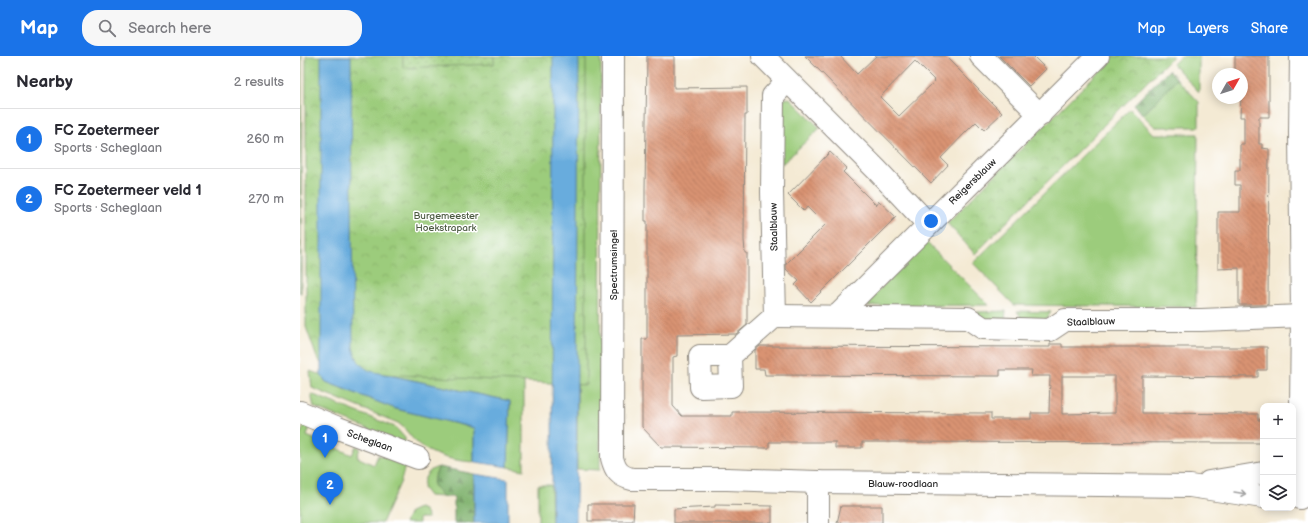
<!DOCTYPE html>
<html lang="en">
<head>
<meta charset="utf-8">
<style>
	:root { --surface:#fff; --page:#f7f7f7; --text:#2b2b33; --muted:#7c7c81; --line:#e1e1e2; --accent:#1a73e8 }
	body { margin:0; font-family:"Balsamiq Sans",sans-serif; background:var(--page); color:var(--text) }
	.controls { position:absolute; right:12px; bottom:12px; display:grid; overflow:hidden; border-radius:8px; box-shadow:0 2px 10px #0003 }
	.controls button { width:36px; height:36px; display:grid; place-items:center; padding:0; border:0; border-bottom:1px solid var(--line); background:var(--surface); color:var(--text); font:20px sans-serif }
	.compass { position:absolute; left:912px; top:12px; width:36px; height:36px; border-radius:50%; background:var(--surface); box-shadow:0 2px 10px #0003; rotate:51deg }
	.you { position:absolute; left:631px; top:165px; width:14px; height:14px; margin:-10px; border:3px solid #fff; border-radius:50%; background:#1a73e8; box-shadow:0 0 0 6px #1a73e833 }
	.badge { display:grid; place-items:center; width:26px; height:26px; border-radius:50%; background:var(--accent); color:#fff; font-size:13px; font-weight:700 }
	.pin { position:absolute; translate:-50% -33px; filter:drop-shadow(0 1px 2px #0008) }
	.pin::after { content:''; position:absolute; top:21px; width:14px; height:12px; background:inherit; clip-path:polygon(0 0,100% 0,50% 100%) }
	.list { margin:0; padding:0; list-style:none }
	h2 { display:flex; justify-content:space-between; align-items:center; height:52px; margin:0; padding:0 16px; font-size:17px }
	h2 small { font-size:13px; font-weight:400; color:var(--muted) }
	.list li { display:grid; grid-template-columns:26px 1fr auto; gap:12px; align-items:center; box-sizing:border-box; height:60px; padding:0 16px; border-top:1px solid var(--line) }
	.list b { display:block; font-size:15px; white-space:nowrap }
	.list p { margin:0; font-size:13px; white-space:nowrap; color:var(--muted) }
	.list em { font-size:13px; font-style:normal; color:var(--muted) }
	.icon { flex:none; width:22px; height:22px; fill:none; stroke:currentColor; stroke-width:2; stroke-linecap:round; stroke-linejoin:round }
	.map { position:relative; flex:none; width:1008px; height:467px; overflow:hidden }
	header { display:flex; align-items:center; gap:24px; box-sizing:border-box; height:56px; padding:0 20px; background:var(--accent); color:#fff }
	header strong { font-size:19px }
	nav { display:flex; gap:22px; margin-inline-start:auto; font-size:14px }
	.search { width:280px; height:36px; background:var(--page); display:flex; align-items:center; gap:10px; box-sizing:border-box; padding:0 14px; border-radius:16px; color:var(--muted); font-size:15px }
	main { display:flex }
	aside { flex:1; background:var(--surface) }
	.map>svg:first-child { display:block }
</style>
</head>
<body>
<header>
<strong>Map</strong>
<div class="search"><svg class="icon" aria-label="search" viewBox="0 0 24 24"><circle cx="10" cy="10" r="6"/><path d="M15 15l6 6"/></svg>Search here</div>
<nav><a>Map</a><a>Layers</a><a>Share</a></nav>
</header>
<main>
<aside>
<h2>Nearby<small>2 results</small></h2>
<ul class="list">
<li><span class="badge">1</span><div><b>FC Zoetermeer</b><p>Sports · Scheglaan</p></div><em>260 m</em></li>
<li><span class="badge">2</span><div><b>FC Zoetermeer veld 1</b><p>Sports · Scheglaan</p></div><em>270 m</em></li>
</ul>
</aside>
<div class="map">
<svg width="1008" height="467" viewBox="0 0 1008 467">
	<defs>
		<pattern id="forest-firs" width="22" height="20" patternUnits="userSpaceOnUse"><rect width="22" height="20" fill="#7db06b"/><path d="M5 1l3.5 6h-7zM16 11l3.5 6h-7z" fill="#678f58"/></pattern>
		<pattern id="park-crowns" width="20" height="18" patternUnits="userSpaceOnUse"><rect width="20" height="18" fill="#9ccc7b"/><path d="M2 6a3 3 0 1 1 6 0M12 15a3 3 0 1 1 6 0" fill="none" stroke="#87af6a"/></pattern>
		<pattern id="garden-dots" width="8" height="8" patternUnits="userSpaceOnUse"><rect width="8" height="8" fill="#9ccc7b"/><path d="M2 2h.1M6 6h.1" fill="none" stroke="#87af6a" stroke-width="1.8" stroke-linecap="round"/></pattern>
		<pattern id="building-back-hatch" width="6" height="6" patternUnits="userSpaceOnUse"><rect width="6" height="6" fill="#d99372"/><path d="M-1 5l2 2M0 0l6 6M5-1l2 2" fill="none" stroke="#b0785e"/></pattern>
	</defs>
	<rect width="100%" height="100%" fill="#fff"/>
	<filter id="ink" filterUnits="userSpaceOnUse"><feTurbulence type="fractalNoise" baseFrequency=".025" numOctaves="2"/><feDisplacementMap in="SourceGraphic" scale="8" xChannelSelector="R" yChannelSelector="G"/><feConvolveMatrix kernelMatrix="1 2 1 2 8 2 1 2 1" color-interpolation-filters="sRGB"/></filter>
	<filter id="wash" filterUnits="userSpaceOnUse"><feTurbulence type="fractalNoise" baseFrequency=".012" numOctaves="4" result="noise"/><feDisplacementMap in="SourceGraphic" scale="16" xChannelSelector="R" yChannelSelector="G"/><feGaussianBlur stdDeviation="0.9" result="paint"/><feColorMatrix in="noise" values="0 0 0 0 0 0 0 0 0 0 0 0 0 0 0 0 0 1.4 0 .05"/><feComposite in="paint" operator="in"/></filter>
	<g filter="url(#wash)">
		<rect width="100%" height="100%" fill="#f4ead4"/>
		<g fill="#9ccc7b" stroke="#647c53">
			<polygon points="0,0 2,0 1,237 0,237"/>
			<polygon points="279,0 301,0 300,414 277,413"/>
			<polygon points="881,0 899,0 899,36 873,8"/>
			<polygon points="877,23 899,46 899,71 855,71 843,59"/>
			<polygon points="490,42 520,72 482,108 480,49 484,43"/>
			<polygon points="830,53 854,78 898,78 896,251 714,249 673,207"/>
			<polygon points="626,186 689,249 568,250 567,246"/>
			<polygon points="706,255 705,264 684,265 677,256"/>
			<polygon points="717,255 751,256 745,265 723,264"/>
			<polygon points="224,296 224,414 208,411 210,345 70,315"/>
			<path d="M 10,315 L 21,319 L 26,326 L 96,353 L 174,372 L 174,406 C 155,405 131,400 117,387 C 109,380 106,372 98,367 L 12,332 Z"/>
			<polygon points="11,338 95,371 105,382 105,388 14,351"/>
			<polygon points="5,369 10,371 7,380 25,388 29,379 35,381 32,390 52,399 56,390 60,392 57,401 74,409 78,399 106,406 101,425 82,467 0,467 0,377 1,377"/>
			<path d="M 139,411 L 134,421 L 133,429 L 143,441 L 129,440 L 123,432 C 123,421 129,413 139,411 Z"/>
			<polygon points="238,429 251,429 252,467 238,467"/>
			<polygon points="119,452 124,454 128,462 119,462 119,467 105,467 110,456"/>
		</g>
		<g fill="url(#forest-firs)" stroke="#546e4b">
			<polygon points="869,14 877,23 843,59 834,48"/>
			<polygon points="139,411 174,418 174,467 154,467 154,441 143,441 133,429 134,421"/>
		</g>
		<g fill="url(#park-crowns)" stroke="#647c53">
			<polygon points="6,0 286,0 286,329 27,315 17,302 6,271"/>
			<polygon points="814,0 873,0 675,198 647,167"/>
		</g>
		<polygon fill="url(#garden-dots)" stroke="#647c53" points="103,0 194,0 194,8 103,12"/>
		<g fill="#67acdd" stroke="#496c84">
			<path d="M 21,0 L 51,0 L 53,291 C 56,303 59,309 70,315 L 210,345 L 208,411 L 174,406 L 174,372 L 96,353 L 26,326 L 21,319 Z"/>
			<polygon points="253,0 279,0 276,467 252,467"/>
			<polygon points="174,418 208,423 208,467 174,467"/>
		</g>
		<g fill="#f4ead4">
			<polygon points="172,406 209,412 207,413 174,408"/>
			<polygon points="175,416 208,421 210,423 173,417"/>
		</g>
		<g id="blocks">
			<g fill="url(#building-back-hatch)" fill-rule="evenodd">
				<path d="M 347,0 L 374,0 L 374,32 L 447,31 L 447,59 L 445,59 L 444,184 L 445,197 L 447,197 L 447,269 L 436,278 L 377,279 L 377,300 L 373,301 L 373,350 L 382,360 L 432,360 L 432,356 L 691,357 L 691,363 L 731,363 L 731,357 L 749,357 L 750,320 L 731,320 L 732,314 L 700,314 L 700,320 L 465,319 L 464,313 L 455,313 L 455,294 L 460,290 L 750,291 L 750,288 L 762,288 L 762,291 L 967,291 L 967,314 L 958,314 L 958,321 L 842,320 L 842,357 L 958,358 L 958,364 L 963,364 L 963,387 L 562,386 L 562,392 L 535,392 L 535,386 L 469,386 L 469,392 L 361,391 L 342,371 L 342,283 L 347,283 L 347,165 L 345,165 L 345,133 ZM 762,320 L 815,320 L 815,357 L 762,358 Z"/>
				<path d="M 505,0 L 540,0 L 557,18 L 576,0 L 645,0 L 702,57 L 684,74 L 676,66 L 665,77 L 641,102 L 648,109 L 631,127 ZM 615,5 L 635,25 L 599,60 L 580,41 Z"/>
				<polygon points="699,0 733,0 746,13 729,30"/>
				<polygon points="935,0 969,0 969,61 959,61 959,88 962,88 962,92 969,93 968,249 939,249 939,212 918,213 918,156 940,156 940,129 935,129 935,114 940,114 940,88 944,88 944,61 940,61 942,18 935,18"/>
				<polygon points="530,96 547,112 543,116 576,149 579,145 596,161 511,246 495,229 499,225 486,213 486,208 525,169 507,151 504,155 488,139"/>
				<polygon points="288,448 334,448 333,465 288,465"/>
				<polygon points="415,449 472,450 472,467 374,467 374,453 415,451"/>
				<polygon points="541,450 582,450 582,467 537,467"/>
			</g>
		</g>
	</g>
	<g filter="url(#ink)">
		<use href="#blocks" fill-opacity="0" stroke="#908a80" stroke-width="1"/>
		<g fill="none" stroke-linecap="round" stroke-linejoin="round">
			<defs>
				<g id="minor">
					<path d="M 313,0 L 312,402 C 315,414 319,420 332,423 L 427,423 L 518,426 L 890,430 L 963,441"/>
					<polyline points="463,0 577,114 628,168"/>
					<polyline points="681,0 740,59"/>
					<polyline points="475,260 668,262 683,272 750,274 765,264 901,264 1002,260"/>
					<polyline points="475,260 472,136 473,40 487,25"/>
					<polyline points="537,260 798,0"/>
					<polyline points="430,300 431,330 401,331 400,300 430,300 475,260"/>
					<polyline points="0,356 38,372 118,402"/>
					<polyline points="518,426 518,467"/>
					<polyline points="909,426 963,417"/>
					<polyline points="1000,442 1002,260 1000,77 1001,0"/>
				</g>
			</defs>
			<use href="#minor" stroke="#908a80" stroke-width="24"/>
			<use href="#minor" stroke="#fff" stroke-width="22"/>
		</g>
		<defs><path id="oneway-shaft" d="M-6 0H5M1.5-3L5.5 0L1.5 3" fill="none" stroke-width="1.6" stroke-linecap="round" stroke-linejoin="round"/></defs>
		<use stroke="#a0a0a0" href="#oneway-shaft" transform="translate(940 437) rotate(9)"/>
	</g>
	<g text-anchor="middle" stroke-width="3" stroke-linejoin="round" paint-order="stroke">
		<g font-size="10" fill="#2b2b2b" stroke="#fff">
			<text transform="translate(672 125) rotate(-44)" y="4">Reigersblauw</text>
			<text transform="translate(473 171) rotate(-91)" y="4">Staalblauw</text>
			<text transform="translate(313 209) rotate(-90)" y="4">Spectrumsingel</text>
			<text transform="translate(791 265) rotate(-2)" y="4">Staalblauw</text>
			<text transform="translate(70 384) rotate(20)" y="4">Scheglaan</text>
			<text x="603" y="431">Blauw-roodlaan</text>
		</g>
		<g font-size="10" fill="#4d5b43" stroke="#fff">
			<text x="146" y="163">Burgemeester<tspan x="146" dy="12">Hoekstrapark</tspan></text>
		</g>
	</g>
</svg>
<div class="controls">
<button>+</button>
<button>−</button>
<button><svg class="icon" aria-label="layers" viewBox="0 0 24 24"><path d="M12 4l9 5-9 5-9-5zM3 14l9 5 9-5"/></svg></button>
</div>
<svg class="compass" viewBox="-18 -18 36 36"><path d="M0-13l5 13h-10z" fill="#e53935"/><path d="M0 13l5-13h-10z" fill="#7c7c81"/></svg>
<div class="you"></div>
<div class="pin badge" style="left:25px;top:402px">1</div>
<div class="pin badge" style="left:30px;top:449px">2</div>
</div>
</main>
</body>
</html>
